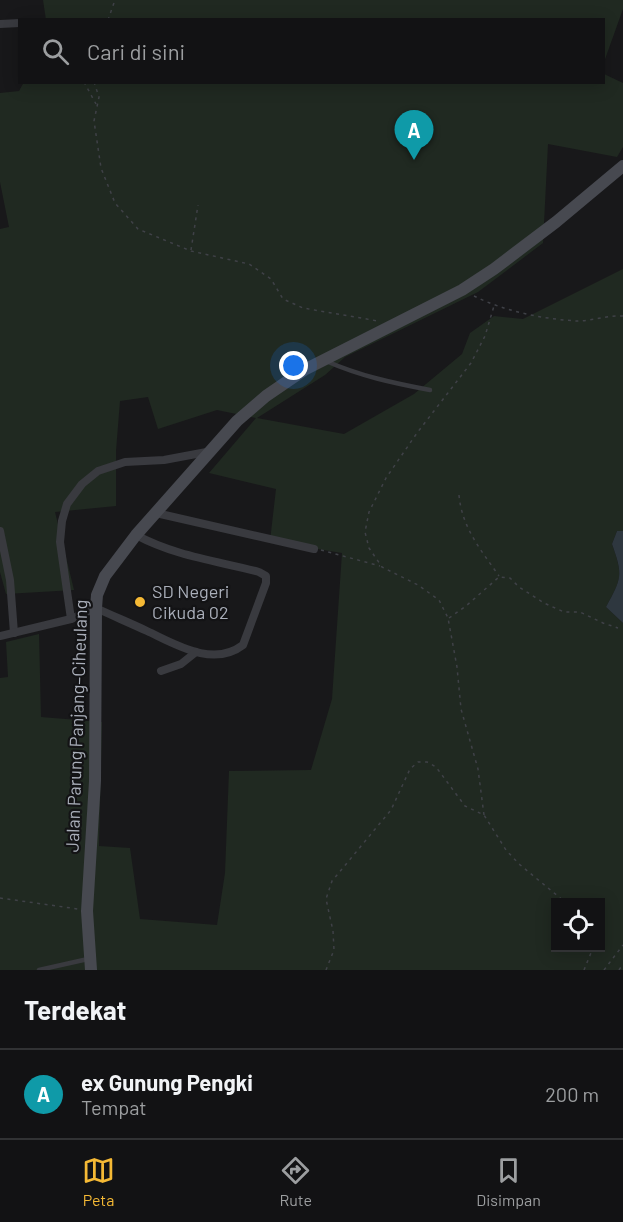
<!DOCTYPE html>
<html lang="id">
<head>
<meta charset="utf-8">
<style>
	:root { --surface:#121214; --page:#1b1b1d; --text:#f1f3f6; --muted:#9c9ea0; --line:#313234; --accent:#f5b935 }
	body { margin:0; font-family:Barlow,sans-serif; background:var(--page); color:var(--text) }
	.controls { position:absolute; right:18px; bottom:18px; display:grid; overflow:hidden; border-radius:0px; box-shadow:0 3px 15px #0003 }
	.controls button { width:54px; height:54px; display:grid; place-items:center; padding:0; border:0; border-bottom:2px solid var(--line); background:var(--surface); color:var(--text); font:30px sans-serif }
	.you { position:absolute; left:294px; top:366px; width:21px; height:21px; margin:-15px; border:4px solid #fff; border-radius:50%; background:#1a73e8; box-shadow:0 0 0 9px #1a73e833 }
	.badge { display:grid; place-items:center; width:39px; height:39px; border-radius:50%; background:var(--accent); color:#fff; font-size:20px; font-weight:700 }
	.pin { position:absolute; translate:-50% -50px; filter:drop-shadow(0 2px 3px #0008) }
	.pin::after { content:''; position:absolute; top:32px; width:21px; height:18px; background:inherit; clip-path:polygon(0 0,100% 0,50% 100%) }
	.list { margin:0; padding:0; list-style:none }
	h2 { display:flex; justify-content:space-between; align-items:center; height:78px; margin:0; padding:0 24px; font-size:26px }
	h2 small { font-size:20px; font-weight:400; color:var(--muted) }
	.list li { display:grid; grid-template-columns:39px 1fr auto; gap:18px; align-items:center; box-sizing:border-box; height:90px; padding:0 24px; border-top:2px solid var(--line) }
	.list b { display:block; font-size:22px; white-space:nowrap }
	.list p { margin:0; font-size:20px; white-space:nowrap; color:var(--muted) }
	.list em { font-size:20px; font-style:normal; color:var(--muted) }
	.icon { flex:none; width:33px; height:33px; fill:none; stroke:currentColor; stroke-width:2; stroke-linecap:round; stroke-linejoin:round }
	.map { position:relative; flex:none; width:623px; height:970px; overflow:hidden }
	.search { position:absolute; background:var(--surface); box-shadow:0 3px 15px #0003; left:18px; right:18px; top:18px; height:66px; display:flex; align-items:center; gap:15px; box-sizing:border-box; padding:0 21px; border-radius:0px; color:var(--muted); font-size:22px }
	.sheet { height:168px; background:var(--surface) }
	nav { display:flex; justify-content:space-around; align-items:center; box-sizing:border-box; height:84px; border-top:2px solid var(--line); background:var(--surface); font-size:16px; color:var(--muted) }
	nav a { display:grid; justify-items:center; gap:3px }
	nav .on { color:var(--accent) }
	.map>svg:first-child { display:block }
</style>
</head>
<body>
<div class="map">
<svg width="623" height="970" viewBox="0 0 623 970">
	<rect width="100%" height="100%" fill="#18181a"/>
	<g fill="#202921" fill-rule="evenodd">
		<polygon points="43,0 623,0 623,9 604,62 604,20 46,20"/>
		<path d="M 604,74 L 623,83 L 623,147 L 617,157 L 548,144 L 543,243 L 478,292 L 345,357 L 325,375 L 257,418 L 344,434 L 414,394 L 462,354 L 470,333 L 494,316 L 523,319 L 623,269 L 623,531 L 617,531 L 612,544 C 623,575 622,578 606,607 L 623,623 L 623,970 L 0,970 L 0,678 L 8,677 L 6,642 L 39,634 L 41,717 L 102,722 L 99,846 L 130,848 L 140,919 L 217,925 L 225,873 L 229,771 L 311,770 L 332,699 L 342,553 L 270,541 L 276,489 L 209,473 L 256,418 L 217,410 L 158,429 L 148,397 L 120,401 L 116,451 L 116,506 L 55,512 L 74,590 L 6,594 L 0,572 L 0,229 L 9,227 L 0,182 L 0,93 L 19,91 L 24,82 L 604,82 ZM 556,902 L 600,902 L 600,948 L 556,948 Z"/>
	</g>
	<path fill="#2e373f" d="M 617,531 L 623,531 L 623,623 L 606,607 C 622,578 623,575 612,544 Z"/>
	<g fill="none" stroke-linecap="round" stroke-linejoin="round">
		<g stroke="#3f4147" stroke-width="1.5" stroke-dasharray="3 4.5" stroke-linecap="butt">
			<polyline points="108,20 115,0"/>
			<polyline points="84,82 96,104"/>
			<polyline points="94,82 99,97 94,121 101,168 115,203 138,229 191,251 249,264 271,279 283,299 303,308 378,321"/>
			<polyline points="191,250 198,205"/>
			<path d="M 474,296 C 504,311 542,319 577,321 C 592,321 608,315 623,316"/>
			<path d="M 459,495 C 462,528 481,550 499,576"/>
			<polyline points="321,550 380,566"/>
			<polyline points="449,618 466,606 499,577 510,578 519,587 544,603 564,612 580,612 603,623 618,628"/>
			<polyline points="484,815 478,769 461,709 457,667 448,618 439,600 418,585 382,567 369,548 365,532 369,512 386,478 417,433 471,363 485,336 494,306"/>
			<polyline points="0,898 78,909"/>
			<polyline points="326,970 334,950 333,931 326,899 332,881 391,810 410,769 418,762 427,762 436,767 465,806 484,815 506,850 519,864 565,902"/>
			<polyline points="584,970 593,948"/>
			<polyline points="604,970 623,945"/>
			<polyline points="619,970 623,964"/>
		</g>
		<g stroke="#393a3f" stroke-width="4.5">
			<path d="M 326,361 C 360,376 393,383 430,390"/>
			<polyline points="39,970 88,959"/>
		</g>
		<g stroke="#393a3f" stroke-width="8">
			<polyline points="0,24 20,23"/>
			<polyline points="156,513 314,549"/>
			<polyline points="0,531 10,580 14,633"/>
			<polyline points="71,619 60,542 62,521 67,504 82,484 98,471 125,462 164,460 212,451"/>
			<path d="M 0,636 L 71,619 L 96,608 C 113,616 130,623 147,631 C 175,644 213,668 243,645 L 266,583 L 266,576 L 259,572 C 217,561 175,556 136,535"/>
			<polyline points="161,671 181,664 196,652"/>
		</g>
		<polyline stroke="#474950" stroke-width="12" points="91,970 87,911 95,781 96,608 97,595 105,576 136,535 237,421 266,396 304,370 462,290 494,269 556,222 623,166"/>
	</g>
	<circle fill="#f5b935" stroke="#131315" stroke-width="2" cx="140" cy="602" r="6"/>
	<g text-anchor="middle" stroke-width="4.5" stroke-linejoin="round" paint-order="stroke">
		<g font-size="18" fill="#aaafba" stroke="#131315" text-anchor="start">
			<text x="152" y="598">SD Negeri<tspan x="152" dy="21">Cikuda 02</tspan></text>
		</g>
		<g font-size="18" fill="#aaafba" stroke="#131315">
			<text transform="translate(77 726) rotate(-88)" y="6">Jalan Parung Panjang–Ciheulang</text>
		</g>
	</g>
</svg>
<div class="controls">
<button><svg class="icon" aria-label="locate" viewBox="0 0 24 24"><circle cx="12" cy="12" r="6"/><path d="M12 2v4M12 18v4M2 12h4M18 12h4"/></svg></button>
</div>
<div class="you"></div>
<div class="pin badge" style="left:414px;top:160px;background:#0f9aa8">A</div>
<div class="search"><svg class="icon" aria-label="search" viewBox="0 0 24 24"><circle cx="10" cy="10" r="6"/><path d="M15 15l6 6"/></svg>Cari di sini</div>
</div>
<section class="sheet">
<h2>Terdekat<small></small></h2>
<ul class="list">
<li><span class="badge" style="background:#0f9aa8">A</span><div><b>ex Gunung Pengki</b><p>Tempat</p></div><em>200 m</em></li>
</ul>
</section>
<nav>
<a class="on"><svg class="icon" aria-label="map" viewBox="0 0 24 24"><path d="M3 6l6-2 6 2 6-2v14l-6 2-6-2-6 2zM9 4v14M15 6v14"/></svg>Peta</a>
<a><svg class="icon" aria-label="directions" viewBox="0 0 24 24"><path d="M12 3l9 9-9 9-9-9zM9 14v-3h6M13 9l2 2-2 2"/></svg>Rute</a>
<a><svg class="icon" aria-label="saved" viewBox="0 0 24 24"><path d="M7 4h10v16l-5-4-5 4z"/></svg>Disimpan</a>
</nav>
</body>
</html>
